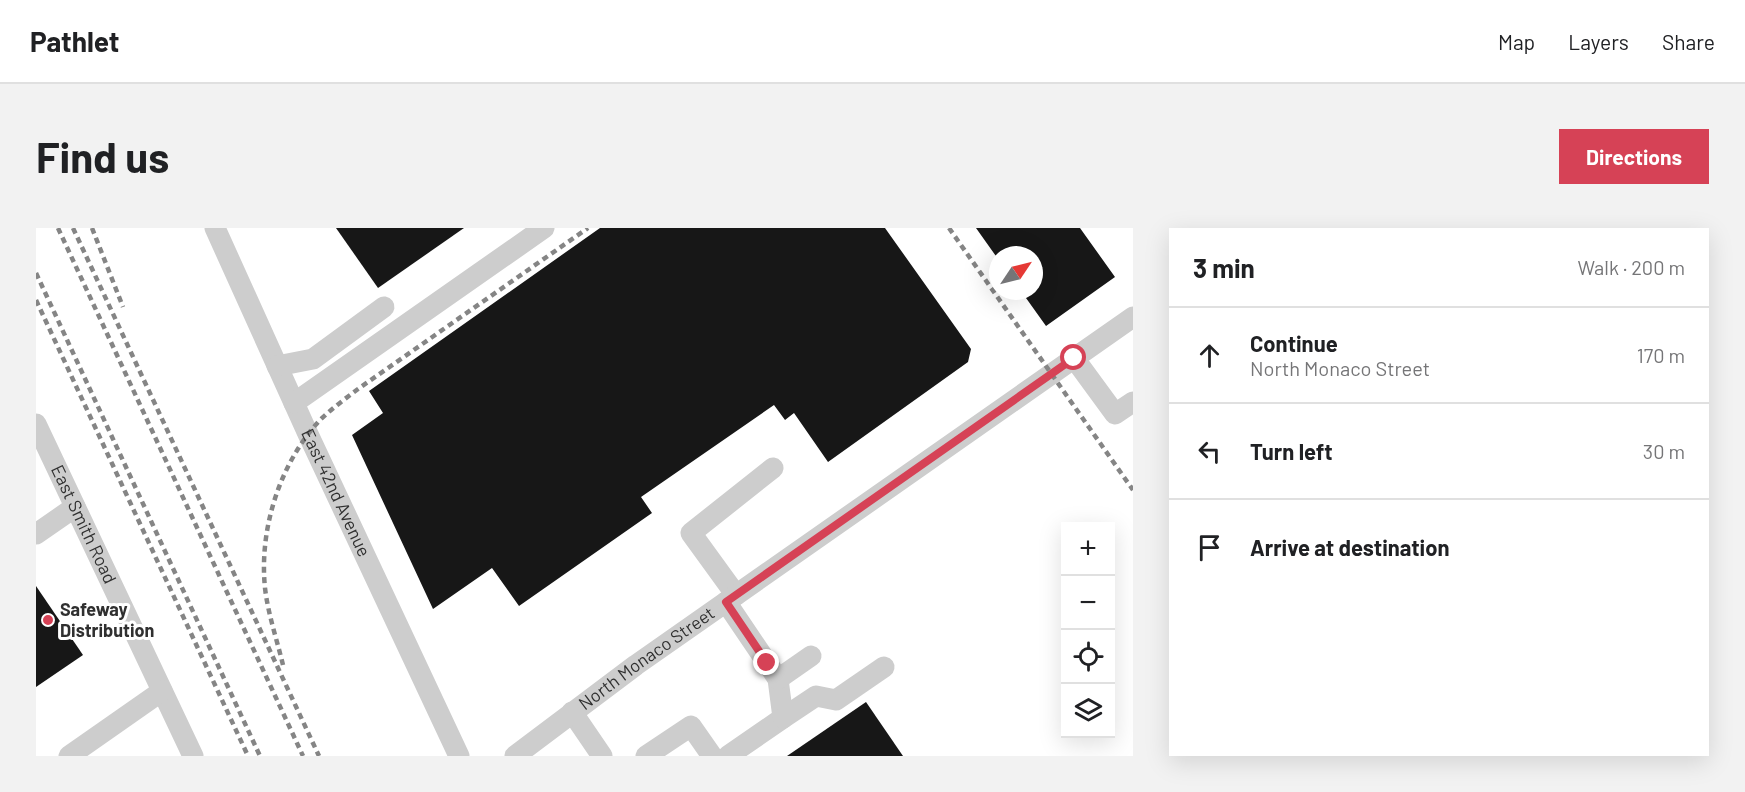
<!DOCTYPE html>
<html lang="en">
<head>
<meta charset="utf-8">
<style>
	:root { --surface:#fff; --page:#f2f2f2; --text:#202124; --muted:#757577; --line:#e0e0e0; --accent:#d64256 }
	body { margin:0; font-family:Barlow,sans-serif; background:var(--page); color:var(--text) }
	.controls { position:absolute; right:18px; bottom:18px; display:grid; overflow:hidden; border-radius:0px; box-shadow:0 6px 24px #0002 }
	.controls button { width:54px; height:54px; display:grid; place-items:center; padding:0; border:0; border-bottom:2px solid var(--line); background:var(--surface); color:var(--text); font:30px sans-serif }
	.compass { position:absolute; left:953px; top:18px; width:54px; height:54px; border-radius:50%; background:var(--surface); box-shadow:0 6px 24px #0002; rotate:55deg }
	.stop { position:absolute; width:18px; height:18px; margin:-14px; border:4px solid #d64256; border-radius:50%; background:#fff }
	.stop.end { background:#d64256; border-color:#fff; box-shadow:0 2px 6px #0008 }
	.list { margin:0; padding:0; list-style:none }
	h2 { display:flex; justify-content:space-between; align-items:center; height:78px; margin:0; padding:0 24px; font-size:26px }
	h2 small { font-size:20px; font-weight:400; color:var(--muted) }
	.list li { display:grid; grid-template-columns:39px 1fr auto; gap:18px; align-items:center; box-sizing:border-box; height:96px; padding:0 24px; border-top:2px solid var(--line) }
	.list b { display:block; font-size:22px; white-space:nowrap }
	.list p { margin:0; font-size:20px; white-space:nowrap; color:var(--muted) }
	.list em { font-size:20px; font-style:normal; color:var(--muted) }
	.icon { flex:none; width:33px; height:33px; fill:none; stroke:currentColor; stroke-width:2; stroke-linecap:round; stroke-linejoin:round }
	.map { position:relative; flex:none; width:1097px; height:528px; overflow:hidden; border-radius:0px }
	header { display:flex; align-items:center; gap:36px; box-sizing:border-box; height:84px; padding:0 30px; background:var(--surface); border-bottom:2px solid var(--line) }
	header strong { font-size:28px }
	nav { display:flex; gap:33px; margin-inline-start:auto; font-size:21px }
	.intro { display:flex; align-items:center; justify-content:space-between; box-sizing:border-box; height:144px; padding:0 36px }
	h1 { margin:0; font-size:42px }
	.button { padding:15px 27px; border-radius:0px; background:var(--accent); color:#fff; font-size:21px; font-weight:700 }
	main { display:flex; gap:36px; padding:0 36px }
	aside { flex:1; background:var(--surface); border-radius:0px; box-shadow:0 6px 24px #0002 }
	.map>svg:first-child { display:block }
</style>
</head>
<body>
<header>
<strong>Pathlet</strong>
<nav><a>Map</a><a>Layers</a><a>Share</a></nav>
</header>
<div class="intro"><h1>Find us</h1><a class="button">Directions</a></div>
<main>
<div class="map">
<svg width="1097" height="528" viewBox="0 0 1097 528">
	<rect width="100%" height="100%" fill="#fff"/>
	<g fill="#171717">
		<polygon points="300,0 428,0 342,60"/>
		<polygon points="564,0 849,0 935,121 932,134 792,234 758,185 749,192 738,177 605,269 616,285 483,378 456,340 397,381 316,207 347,185 333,163"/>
		<polygon points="940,0 1044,0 1079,49 1010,98 985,63 998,63 998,27 962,27 962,31"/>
		<polygon points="0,358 47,427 0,459"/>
		<polygon points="830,474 867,528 751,528"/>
	</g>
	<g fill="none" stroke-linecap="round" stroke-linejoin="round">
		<g stroke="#cdcdcd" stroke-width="21">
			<path id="s1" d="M 179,0 L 272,206 L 423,528"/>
			<polyline points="1038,130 1079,186 1097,174"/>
			<polyline points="241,138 277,131 348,79"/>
			<polyline points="258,175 508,0"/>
			<path id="s2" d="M 0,196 L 157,528"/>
			<polyline points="0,306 39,279"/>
			<polyline points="700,367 655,305 737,240"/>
			<polyline points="690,374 742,451 747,490 692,528"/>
			<polyline points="742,451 775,428"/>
			<polyline points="536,484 566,528"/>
			<polyline points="747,490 780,468 800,472 848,439"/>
			<polyline points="33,528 126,463"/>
			<path id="s3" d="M 479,528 L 600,437 L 1097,89"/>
			<polyline points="610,528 655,498 676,528"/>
		</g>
		<g stroke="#858585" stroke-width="4.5" stroke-dasharray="6 4.5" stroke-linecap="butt">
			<polyline points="22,0 267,528"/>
			<polyline points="37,0 283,528"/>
			<polyline points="56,0 87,79"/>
			<polyline points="913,0 1097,262"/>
			<polyline points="0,45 224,528"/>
			<polyline points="0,72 212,528"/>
			<path d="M 247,437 C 241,412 232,386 229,360 C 223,302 243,237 283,193 C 295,181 309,171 322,161 L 552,0"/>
		</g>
	</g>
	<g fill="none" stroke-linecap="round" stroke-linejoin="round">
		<polyline stroke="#d64256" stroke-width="8" points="731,435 690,374 1038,130"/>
	</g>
	<circle fill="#d64256" stroke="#fff" stroke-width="2" cx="12" cy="392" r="6"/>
	<g text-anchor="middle" stroke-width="6" stroke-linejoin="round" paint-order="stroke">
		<g font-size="18" fill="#303030" stroke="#fff">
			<text dy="6" stroke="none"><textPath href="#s1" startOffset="291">East 42nd Avenue</textPath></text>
			<text dy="6" stroke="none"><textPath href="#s2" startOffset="111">East Smith Road</textPath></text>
			<text dy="6" stroke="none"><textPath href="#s3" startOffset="164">North Monaco Street</textPath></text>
		</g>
		<g font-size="18" font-weight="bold" fill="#303030" stroke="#fff" text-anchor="start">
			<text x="24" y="388">Safeway<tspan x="24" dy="21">Distribution</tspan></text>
		</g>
	</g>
</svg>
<div class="controls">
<button>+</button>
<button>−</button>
<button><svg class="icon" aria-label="locate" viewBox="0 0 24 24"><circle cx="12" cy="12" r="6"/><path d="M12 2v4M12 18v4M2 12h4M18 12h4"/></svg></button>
<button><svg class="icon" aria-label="layers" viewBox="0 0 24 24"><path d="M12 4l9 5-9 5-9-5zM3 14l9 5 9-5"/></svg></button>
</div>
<svg class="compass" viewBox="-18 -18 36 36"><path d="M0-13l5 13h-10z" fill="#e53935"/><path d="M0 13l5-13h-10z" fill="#757577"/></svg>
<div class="stop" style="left:1038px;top:130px"></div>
<div class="stop end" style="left:731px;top:435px"></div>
</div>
<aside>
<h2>3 min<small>Walk · 200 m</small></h2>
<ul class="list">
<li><svg class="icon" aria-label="ahead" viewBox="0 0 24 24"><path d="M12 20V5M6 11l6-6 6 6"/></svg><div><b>Continue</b><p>North Monaco Street</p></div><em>170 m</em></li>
<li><svg class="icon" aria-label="left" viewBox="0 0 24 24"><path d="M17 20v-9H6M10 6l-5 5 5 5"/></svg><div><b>Turn left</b></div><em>30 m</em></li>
<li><svg class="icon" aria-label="arrive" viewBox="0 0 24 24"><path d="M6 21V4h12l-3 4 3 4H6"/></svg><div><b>Arrive at destination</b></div></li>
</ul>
</aside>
</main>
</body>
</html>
